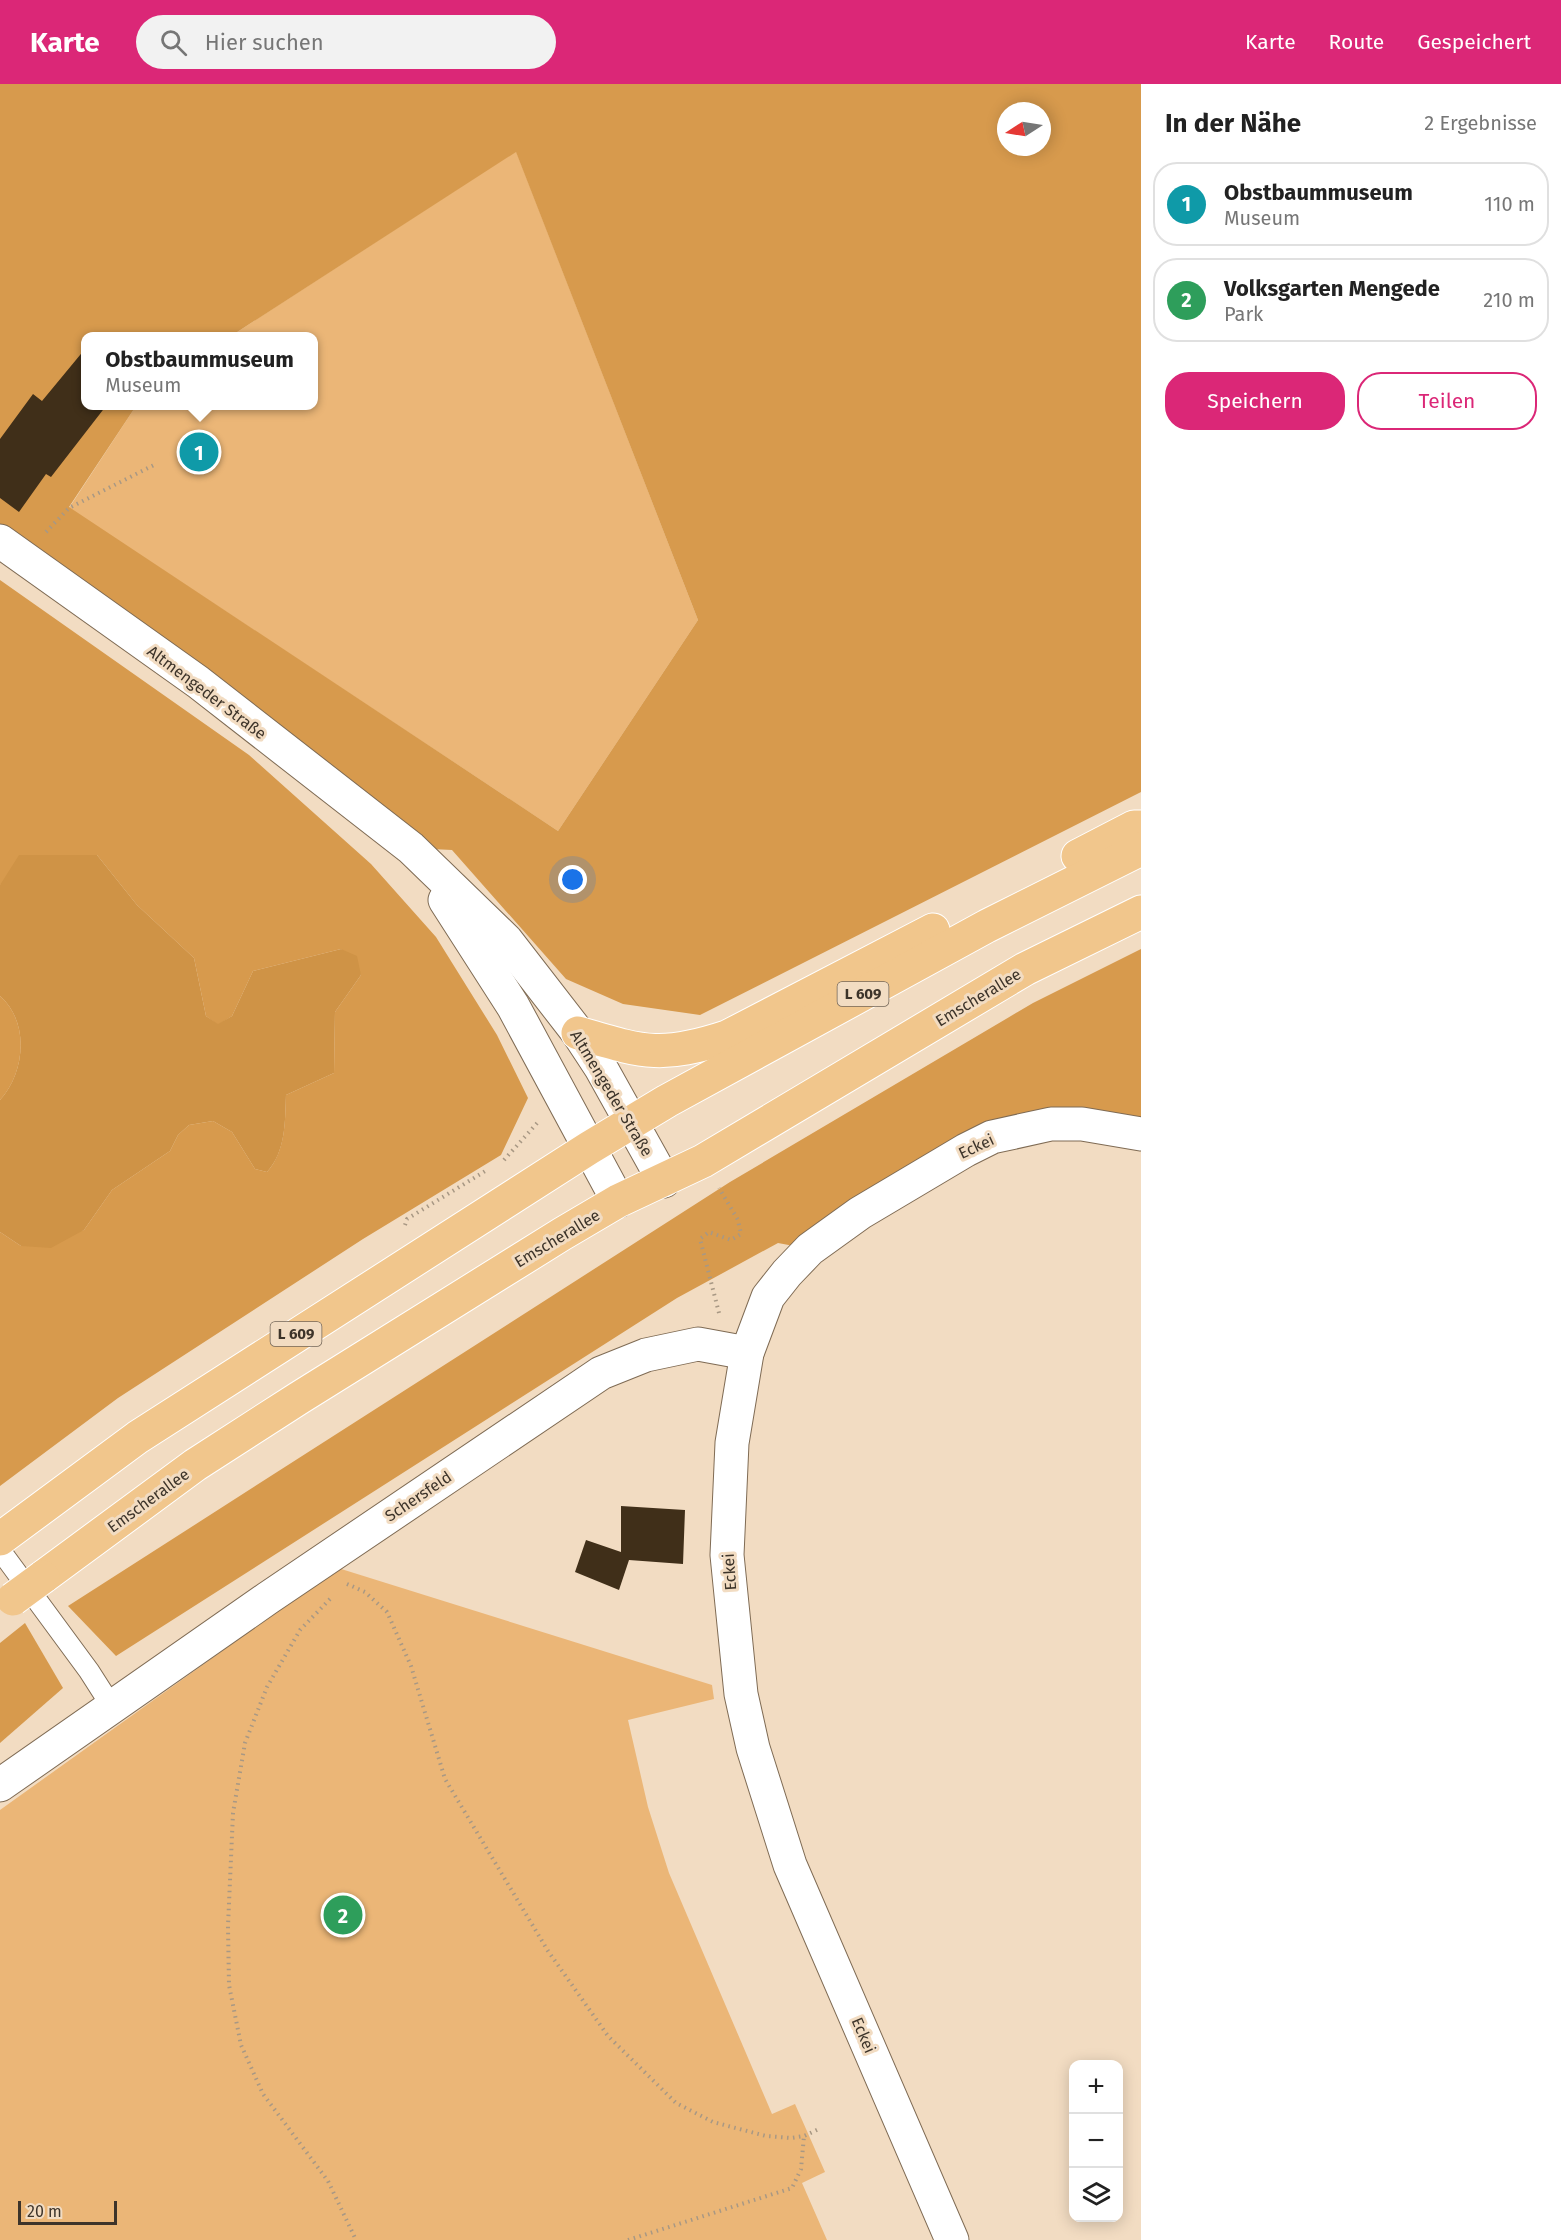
<!DOCTYPE html>
<html lang="de">
<head>
<meta charset="utf-8">
<style>
	:root { --surface:#fff; --page:#f2f2f2; --text:#222; --muted:#767676; --line:#e0e0e0; --accent:#db2777 }
	body { margin:0; font-family:"Fira Sans",sans-serif; background:var(--page); color:var(--text) }
	.controls { position:absolute; right:18px; bottom:18px; display:grid; overflow:hidden; border-radius:12px; box-shadow:0 3px 15px #0003 }
	.controls button { width:54px; height:54px; display:grid; place-items:center; padding:0; border:0; border-bottom:2px solid var(--line); background:var(--surface); color:var(--text); font:30px sans-serif }
	.compass { position:absolute; left:997px; top:18px; width:54px; height:54px; border-radius:50%; background:var(--surface); box-shadow:0 3px 15px #0003; rotate:258deg }
	.scale { position:absolute; left:18px; bottom:15px; width:99px; box-sizing:border-box; padding-left:6px; border:3px solid #3d342a; border-top:0; font-size:16px; line-height:21px; white-space:nowrap; color:#3d342a; -webkit-text-stroke:4px #f2dcc2; paint-order:stroke }
	.you { position:absolute; left:573px; top:796px; width:21px; height:21px; margin:-15px; border:4px solid #fff; border-radius:50%; background:#1a73e8; box-shadow:0 0 0 9px #1a73e833 }
	.badge { display:grid; place-items:center; width:39px; height:39px; border-radius:50%; background:var(--accent); color:#fff; font-size:20px; font-weight:700 }
	.pin { position:absolute; translate:-50% -50%; border:3px solid #fff; box-shadow:0 2px 6px #0006 }
	.popup { position:absolute; left:81px; top:248px; width:237px; height:78px; box-sizing:border-box; display:grid; place-content:center; border-radius:12px; background:var(--surface); filter:drop-shadow(0 2px 4px #0005); font-size:20px; white-space:nowrap; color:var(--muted) }
	.popup b { font-size:22px; color:var(--text) }
	.popup::after { content:''; position:absolute; left:50%; top:100%; margin-left:-12px; border:12px solid transparent; border-top-color:var(--surface) }
	.list { margin:0; padding:0; list-style:none }
	h2 { display:flex; justify-content:space-between; align-items:center; height:78px; margin:0; padding:0 24px; font-size:26px }
	h2 small { font-size:20px; font-weight:400; color:var(--muted) }
	.list li { display:grid; grid-template-columns:39px 1fr auto; gap:18px; align-items:center; box-sizing:border-box; height:84px; margin:0 12px 12px; padding:0 12px; border:2px solid var(--line); border-radius:24px }
	.list b { display:block; font-size:22px; white-space:nowrap }
	.list p { margin:0; font-size:20px; white-space:nowrap; color:var(--muted) }
	.list em { font-size:20px; font-style:normal; color:var(--muted) }
	.actions { display:flex; gap:12px; padding:18px 24px }
	.actions a { flex:1; padding:14px 0; border:2px solid var(--accent); border-radius:24px; text-align:center; font-size:21px; color:var(--accent) }
	.actions .main { background:var(--accent); color:#fff }
	.icon { flex:none; width:33px; height:33px; fill:none; stroke:currentColor; stroke-width:2; stroke-linecap:round; stroke-linejoin:round }
	.map { position:relative; flex:none; width:1141px; height:2156px; overflow:hidden }
	header { display:flex; align-items:center; gap:36px; box-sizing:border-box; height:84px; padding:0 30px; background:var(--accent); color:#fff }
	header strong { font-size:28px }
	nav { display:flex; gap:33px; margin-inline-start:auto; font-size:21px }
	.search { width:420px; height:54px; background:var(--page); display:flex; align-items:center; gap:15px; box-sizing:border-box; padding:0 21px; border-radius:33px; color:var(--muted); font-size:22px }
	main { display:flex }
	aside { flex:1; background:var(--surface) }
	.map>svg:first-child { display:block }
</style>
</head>
<body>
<header>
<strong>Karte</strong>
<div class="search"><svg class="icon" aria-label="search" viewBox="0 0 24 24"><circle cx="10" cy="10" r="6"/><path d="M15 15l6 6"/></svg>Hier suchen</div>
<nav><a>Karte</a><a>Route</a><a>Gespeichert</a></nav>
</header>
<main>
<div class="map">
<svg width="1141" height="2156" viewBox="0 0 1141 2156">
	<rect width="100%" height="100%" fill="#f2dcc2"/>
	<g fill="#ebb677">
		<polygon points="516,67 698,536 558,747 69,424 136,322 313,322 313,252 231,252"/>
		<polygon points="338,1484 712,1601 714,1615 628,1636 648,1723 669,1789 772,2030 795,2020 825,2088 802,2099 827,2156 0,2156 0,1726"/>
	</g>
	<g fill="#d79a4d" fill-rule="evenodd">
		<path d="M 0,0 L 1141,0 L 1141,708 L 700,931 L 623,920 L 566,895 L 452,766 L 411,764 L 0,457 ZM 1006,27 L 1042,27 L 1042,63 L 1006,63 ZM 516,68 L 698,536 L 558,747 L 69,423 L 136,322 L 85,322 L 85,252 L 231,252 Z"/>
		<path d="M 0,496 L 249,671 L 371,780 L 436,853 L 497,951 L 528,1014 L 501,1071 L 363,1155 L 118,1314 L 0,1402 L 0,1148 L 21,1162 L 84,1146 L 112,1106 L 170,1067 L 178,1051 L 189,1041 L 213,1037 L 232,1048 L 255,1085 L 267,1088 C 286,1067 285,1037 286,1011 L 334,989 L 335,928 L 361,891 L 341,865 L 253,887 L 232,932 L 218,941 L 206,932 L 194,874 L 137,821 L 97,771 L 0,801 Z"/>
		<polygon points="1141,865 1141,1050 1051,1040 810,1165 778,1159 677,1214 116,1572 68,1522 730,1098 1033,919"/>
		<path d="M 0,912 C 30,938 25,989 0,1016 Z"/>
		<polygon points="25,1539 63,1604 0,1659 0,1559"/>
	</g>
	<path fill="#cf9346" d="M 19,771 L 97,771 L 137,821 L 194,874 L 206,932 L 218,940 L 232,932 L 253,887 L 341,865 L 357,872 L 361,891 L 335,928 L 334,989 L 286,1011 C 285,1038 286,1067 267,1088 L 255,1085 L 232,1048 L 213,1037 L 189,1041 L 178,1051 L 170,1067 L 112,1106 L 84,1146 L 51,1164 L 21,1162 L 0,1148 L 0,1016 C 25,989 30,938 0,912 L 0,801 Z"/>
	<g fill="#402f19">
		<polygon points="85,265 85,322 106,322 51,393 46,390 19,428 0,414 0,355 33,310 42,317"/>
		<polygon points="621,1422 685,1426 683,1480 629,1476 619,1506 575,1488 586,1456 621,1468"/>
	</g>
	<g fill="none" stroke-linecap="round" stroke-linejoin="round">
		<defs>
			<polyline id="service" points="0,1466 89,1587 112,1623"/>
			<g id="minor">
				<polyline points="0,1701 268,1514 601,1289 646,1271 698,1260 747,1269"/>
				<polyline points="952,2156 790,1781 753,1664 741,1610 727,1471 732,1359 747,1269 768,1213 787,1189 810,1165 860,1129 966,1066 992,1053 1051,1040 1082,1040 1141,1050"/>
			</g>
			<g id="tertiary">
				<polyline points="0,457 198,598 411,764 506,856 578,949 601,984 664,1097"/>
				<polyline points="445,816 513,922 618,1117"/>
			</g>
			<g id="primary">
				<polyline points="1078,772 1134,743 1141,743"/>
				<path d="M 578,949 C 643,968 660,975 727,953 L 933,846"/>
				<polyline points="0,1455 138,1353 589,1064 667,1017 987,842 1141,765"/>
				<polyline points="43,1493 195,1381 299,1314 562,1150 618,1117 703,1077 1025,885 1141,828"/>
			</g>
		</defs>
		<use href="#service" stroke="#7f6b54" stroke-width="22"/>
		<use href="#minor" stroke="#7f6b54" stroke-width="35"/>
		<use href="#tertiary" stroke="#7f6b54" stroke-width="35"/>
		<use href="#primary" stroke="#fff" stroke-width="35"/>
		<g stroke="#a89884" stroke-width="4" stroke-dasharray="1.5 4.5" stroke-linecap="butt">
			<polyline points="46,448 69,424 154,381"/>
			<polyline points="504,1076 539,1037"/>
			<polyline points="405,1141 407,1135 487,1086"/>
			<polyline points="719,1229 700,1155 709,1148 731,1156 741,1150 738,1136 719,1104"/>
			<polyline points="347,1500 365,1508 387,1528 411,1582 445,1695 548,1867 608,1952 676,2019 713,2038 766,2052 791,2054 804,2052 821,2044"/>
			<polyline points="330,1515 300,1546 267,1603 245,1659 233,1729 228,1842 229,1901 241,1961 263,2010 328,2097 356,2156"/>
			<polyline points="628,2156 792,2104 801,2085 804,2052"/>
		</g>
		<use href="#service" stroke="#fff" stroke-width="20"/>
		<use href="#minor" stroke="#fff" stroke-width="33"/>
		<use href="#tertiary" stroke="#fff" stroke-width="33"/>
		<use href="#primary" stroke="#f1c68c" stroke-width="33"/>
		<defs>
			<polyline id="primary-bridge" points="13,1515 43,1493"/>
		</defs>
		<use href="#primary-bridge" stroke="#fff" stroke-width="35" stroke-linecap="butt"/>
		<use href="#primary-bridge" stroke="#f1c68c" stroke-width="33"/>
	</g>
	<g text-anchor="middle" stroke-width="6" stroke-linejoin="round" paint-order="stroke">
		<g fill="#f2dcc2" stroke="#736658" stroke-width="1.5">
			<rect x="837.5" y="898" width="51" height="24" rx="4.5"/>
			<rect x="270.5" y="1238" width="51" height="24" rx="4.5"/>
		</g>
		<g font-size="15" font-weight="bold" fill="#3d342a">
			<text x="863" y="915">L 609</text>
			<text x="296" y="1255">L 609</text>
		</g>
		<g font-size="16" fill="#3d342a" stroke="#f2dcc2">
			<text transform="translate(207 608) rotate(37)" y="6">Altmengeder Straße</text>
			<text transform="translate(978 913) rotate(-31)" y="6">Emscherallee</text>
			<text transform="translate(612 1009) rotate(59)" y="6">Altmengeder Straße</text>
			<text transform="translate(976 1062) rotate(-25)" y="6">Eckei</text>
			<text transform="translate(557 1154) rotate(-31)" y="6">Emscherallee</text>
			<text transform="translate(418 1412) rotate(-34)" y="6">Schersfeld</text>
			<text transform="translate(148 1416) rotate(-36)" y="6">Emscherallee</text>
			<text transform="translate(729 1488) rotate(-94)" y="6">Eckei</text>
			<text transform="translate(864 1951) rotate(67)" y="6">Eckei</text>
		</g>
	</g>
</svg>
<div class="controls">
<button>+</button>
<button>−</button>
<button><svg class="icon" aria-label="layers" viewBox="0 0 24 24"><path d="M12 4l9 5-9 5-9-5zM3 14l9 5 9-5"/></svg></button>
</div>
<svg class="compass" viewBox="-18 -18 36 36"><path d="M0-13l5 13h-10z" fill="#e53935"/><path d="M0 13l5-13h-10z" fill="#767676"/></svg>
<div class="scale">20 m</div>
<div class="you"></div>
<div class="pin badge" style="left:199px;top:368px;background:#0f9aa8">1</div>
<div class="popup"><b>Obstbaummuseum</b>Museum</div>
<div class="pin badge" style="left:343px;top:1831px;background:#2e9e5b">2</div>
</div>
<aside>
<h2>In der Nähe<small>2 Ergebnisse</small></h2>
<ul class="list">
<li><span class="badge" style="background:#0f9aa8">1</span><div><b>Obstbaummuseum</b><p>Museum</p></div><em>110 m</em></li>
<li><span class="badge" style="background:#2e9e5b">2</span><div><b>Volksgarten Mengede</b><p>Park</p></div><em>210 m</em></li>
</ul>
<div class="actions"><a class="main">Speichern</a><a>Teilen</a></div>
</aside>
</main>
</body>
</html>
